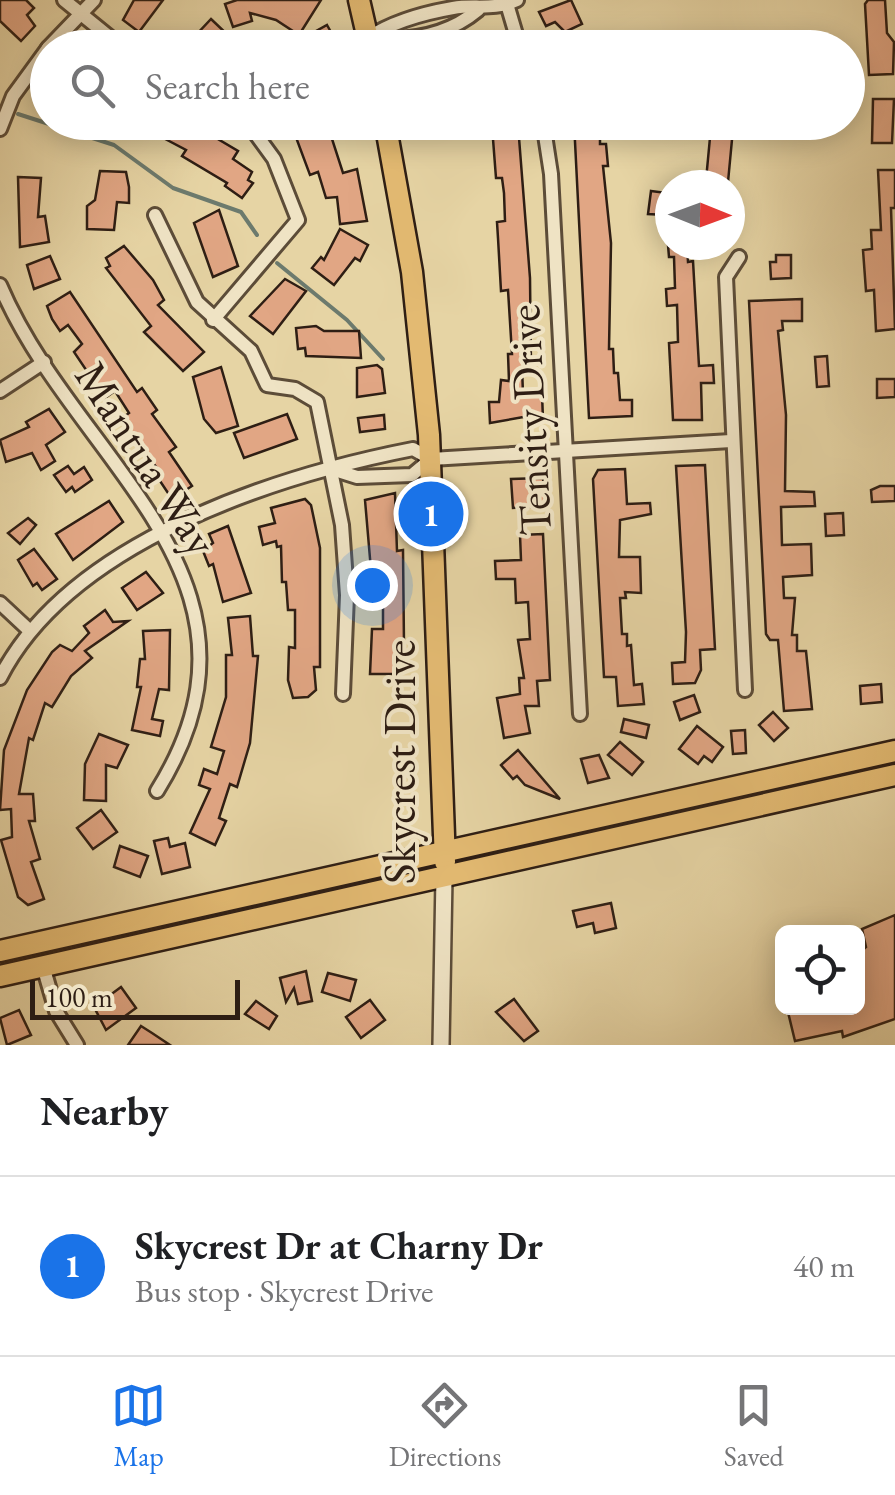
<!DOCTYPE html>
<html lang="en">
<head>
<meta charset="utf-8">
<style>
	:root { --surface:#fff; --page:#f6f6f6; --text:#202124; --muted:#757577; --line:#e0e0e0; --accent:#1a73e8 }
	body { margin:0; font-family:"EB Garamond",serif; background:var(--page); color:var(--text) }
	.controls { position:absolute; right:30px; bottom:30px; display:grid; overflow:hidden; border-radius:15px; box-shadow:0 5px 25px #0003 }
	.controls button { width:90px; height:90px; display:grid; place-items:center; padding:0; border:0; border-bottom:2px solid var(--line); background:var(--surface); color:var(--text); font:50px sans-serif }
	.compass { position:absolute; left:655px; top:170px; width:90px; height:90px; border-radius:50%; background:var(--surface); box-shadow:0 5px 25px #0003; rotate:91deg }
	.scale { position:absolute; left:30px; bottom:25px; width:210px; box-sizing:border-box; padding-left:10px; border:5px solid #2e1e14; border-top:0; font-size:28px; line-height:35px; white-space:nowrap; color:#2e1e14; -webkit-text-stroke:8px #efe3c4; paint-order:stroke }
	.you { position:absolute; left:372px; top:585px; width:35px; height:35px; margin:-25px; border:8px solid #fff; border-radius:50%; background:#1a73e8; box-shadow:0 0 0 15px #1a73e833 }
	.badge { display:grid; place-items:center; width:65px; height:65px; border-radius:50%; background:var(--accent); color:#fff; font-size:32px; font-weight:700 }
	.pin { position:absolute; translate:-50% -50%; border:5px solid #fff; box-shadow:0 2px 10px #0006 }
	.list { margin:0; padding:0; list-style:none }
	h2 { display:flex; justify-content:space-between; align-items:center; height:130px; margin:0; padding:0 40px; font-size:42px }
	h2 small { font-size:32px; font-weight:400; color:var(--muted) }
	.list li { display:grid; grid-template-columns:65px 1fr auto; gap:30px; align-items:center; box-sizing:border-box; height:180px; padding:0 40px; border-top:2px solid var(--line) }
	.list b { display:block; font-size:38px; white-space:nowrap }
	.list p { margin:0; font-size:32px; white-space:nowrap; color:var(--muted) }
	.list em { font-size:32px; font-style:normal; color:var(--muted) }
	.icon { flex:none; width:55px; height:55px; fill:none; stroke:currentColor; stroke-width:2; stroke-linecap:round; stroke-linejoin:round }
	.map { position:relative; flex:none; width:895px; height:1045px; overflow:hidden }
	.search { position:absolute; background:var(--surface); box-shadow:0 5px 25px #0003; left:30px; right:30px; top:30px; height:110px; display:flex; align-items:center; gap:25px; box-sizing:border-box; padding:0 35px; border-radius:55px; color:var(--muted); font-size:38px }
	.sheet { height:310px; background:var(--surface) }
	nav { display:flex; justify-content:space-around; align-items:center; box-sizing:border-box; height:140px; border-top:2px solid var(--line); background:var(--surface); font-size:28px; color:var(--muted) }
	nav a { display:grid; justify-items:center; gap:5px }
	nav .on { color:var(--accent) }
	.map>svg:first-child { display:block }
</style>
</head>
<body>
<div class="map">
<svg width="895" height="1045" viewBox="0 0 895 1045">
	<rect width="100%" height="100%" fill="#e6d4a4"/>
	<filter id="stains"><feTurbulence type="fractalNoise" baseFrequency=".002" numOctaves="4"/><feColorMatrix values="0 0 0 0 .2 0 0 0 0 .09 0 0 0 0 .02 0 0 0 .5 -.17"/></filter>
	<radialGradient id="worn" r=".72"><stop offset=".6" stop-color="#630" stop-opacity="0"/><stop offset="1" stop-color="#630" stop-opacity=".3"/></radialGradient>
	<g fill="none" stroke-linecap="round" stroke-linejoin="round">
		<g stroke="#6c7a6d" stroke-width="4">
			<polyline points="18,114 114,145 173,188 241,212 257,235"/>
			<polyline points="277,263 347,320 383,359"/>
		</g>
	</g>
	<g fill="#e1a684" stroke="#2e1e14" stroke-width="2.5">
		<polygon points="0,0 26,0 34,8 27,15 35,26 21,41 0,21"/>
		<polygon points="134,0 163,0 139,32 123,20"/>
		<polygon points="237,0 321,0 299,35 276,20 250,13 252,21 233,27 225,4"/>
		<polygon points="571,0 582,24 565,32 555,22 546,26 539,12"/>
		<polygon points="868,0 885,0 887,33 894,42 893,74 869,75 865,4"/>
		<polygon points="211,19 230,37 220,48 212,48 197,34"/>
		<polygon points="327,25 336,41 325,48 304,48 300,40"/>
		<polygon points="873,99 894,99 892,143 872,143"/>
		<polygon points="133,122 189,122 238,151 233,159 252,172 248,180 253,183 242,198 225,186 227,183 182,156 186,150"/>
		<polygon points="317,122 332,122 337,138 332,139 343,173 357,169 367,221 340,224 337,197 326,198 318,172 310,175 294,132"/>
		<polygon points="574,122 600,122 600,144 606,144 608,166 603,166 611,243 609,349 613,349 614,373 618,373 620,400 632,400 632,416 589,418"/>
		<polygon points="518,125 530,278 531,367 522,367 523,394 542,393 543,420 529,421 529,416 490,423 489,402 499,402 501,380 509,381 508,354 512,354 508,290 501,291 498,238 497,222 505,221 504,193 502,178 496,178 492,126"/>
		<polygon points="711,127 733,129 728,182 706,180"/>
		<polygon points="878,170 895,170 895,208 891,208 895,329 876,331 874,290 866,291 863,250 872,249 871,230 881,230"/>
		<polygon points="100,171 126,172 129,187 129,203 117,202 114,230 87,229 87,206 95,200"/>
		<polygon points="18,177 41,178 38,217 45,216 49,242 20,247"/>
		<polygon points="651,191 667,193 665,215 648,214"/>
		<polygon points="219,210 238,266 213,277 194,223"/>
		<polygon points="340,229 368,245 360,261 355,258 334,285 312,268 321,257 324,260"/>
		<polygon points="668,245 687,245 688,262 693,261 699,366 713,365 714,383 701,383 702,420 673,420 669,343 678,342 677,305 667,306 666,289 675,288 674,257 669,257"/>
		<polygon points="124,246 153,280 164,300 158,305 204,352 183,371 144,332 151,326 106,268 110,266 106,258"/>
		<polygon points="776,255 791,255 791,278 771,279 770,262 776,262"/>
		<polygon points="50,256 60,279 34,289 27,265"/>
		<polygon points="285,279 306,291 273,334 250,316"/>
		<polygon points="70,292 137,392 142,388 157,410 152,414 176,447 169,452 192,486 172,499 156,475 160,472 120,420 129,413 115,391 105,398 74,352 82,344 68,325 60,331 52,319 47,306"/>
		<polygon points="802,299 802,321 782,321 783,330 778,331 786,415 785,491 814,492 815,506 781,507 782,545 811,544 812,575 783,577 784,598 795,598 792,635 797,635 797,651 806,651 812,709 784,711 778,640 770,640 766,634 749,301"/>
		<polygon points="316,326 324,331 359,331 361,358 306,356 305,348 298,349 296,328"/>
		<polygon points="827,356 829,386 817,387 815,357"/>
		<polygon points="377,365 382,369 385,393 357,397 357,368"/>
		<polygon points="221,367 238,426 216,433 204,419 193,377"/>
		<polygon points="877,379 895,379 895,397 877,398"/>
		<polygon points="49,409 65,432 46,445 55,461 41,470 32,453 6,462 0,440 29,427 26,422"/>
		<polygon points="287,414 297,439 244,458 234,433"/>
		<polygon points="384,415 385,429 360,432 358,418"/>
		<polygon points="705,465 715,649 700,650 701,670 695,683 673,684 672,663 685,662 686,632 676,466"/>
		<polygon points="68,466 74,474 84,467 92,480 75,492 72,487 66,492 54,475"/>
		<polygon points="625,469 627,504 650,503 651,514 620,520 619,557 640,557 641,593 625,592 626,598 620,598 622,634 627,634 627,646 631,645 634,685 642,684 644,704 618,706 616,677 604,677 593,479 598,470"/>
		<polygon points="543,478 545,506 513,508 511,479"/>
		<polygon points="880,486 895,486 895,501 872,502 871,490"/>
		<polygon points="395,493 397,551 403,550 404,645 398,644 398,674 370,674 372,629 383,629 383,605 374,605 365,500"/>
		<polygon points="305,499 311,505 320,548 320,667 314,667 316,690 308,697 293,698 288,680 289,647 295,648 295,610 288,610 286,582 282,582 281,546 277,547 276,541 263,545 259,527 275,523 271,508"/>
		<polygon points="109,501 123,522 73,560 56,534"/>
		<polygon points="843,513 844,535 826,536 825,514"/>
		<polygon points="28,518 36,525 20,544 8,533"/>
		<polygon points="228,526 251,593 223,602 213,564 209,566 203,551 213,543 209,534"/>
		<polygon points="543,534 550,680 537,681 539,706 525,706 530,733 504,738 497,698 520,694 519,678 524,678 518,640 530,639 528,602 516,603 515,579 496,579 495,561 521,560 520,535"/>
		<polygon points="34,549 57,579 42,590 37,583 33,586 18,560"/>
		<polygon points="146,572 163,593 137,610 122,588"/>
		<polygon points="105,610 113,622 128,621 85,651 92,658 71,676 52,707 45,703 33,740 29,738 19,794 33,794 35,821 29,821 40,859 31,862 44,899 28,905 18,897 1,840 12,837 11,809 0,810 4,750 27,690 52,652 60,645 72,651 89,633 84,626"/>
		<polygon points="250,616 253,656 258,656 250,743 237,787 230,784 219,818 226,821 215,845 190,833 210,789 199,785 204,769 217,774 224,751 211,747 226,697 226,655 232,655 228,618"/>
		<polygon points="170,630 169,690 159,689 152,719 163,721 160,736 132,730 141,687 137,687 140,659 145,659 143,631"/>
		<polygon points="881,684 882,702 861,704 860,686"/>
		<polygon points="694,695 700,712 680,720 674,702"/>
		<polygon points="773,712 788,728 774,741 759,725"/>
		<polygon points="624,719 649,725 646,738 621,732"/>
		<polygon points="697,726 723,747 712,762 704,756 698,764 679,749"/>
		<polygon points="745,730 746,753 733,754 731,731"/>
		<polygon points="99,734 128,745 117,768 106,765 106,801 84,800 85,764"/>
		<polygon points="620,742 643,762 632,775 608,755"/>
		<polygon points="518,750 560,799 525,785 517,776 513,779 501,765"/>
		<polygon points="599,755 609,778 588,783 581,759"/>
		<polygon points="101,810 117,832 93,849 77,828"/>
		<polygon points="168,838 170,847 185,843 190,867 162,874 154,841"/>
		<polygon points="120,846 148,856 140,877 114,867"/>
		<polygon points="611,903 616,928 595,933 593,923 577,927 573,911"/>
		<polygon points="895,915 895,1019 843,1037 842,1031 795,1041 787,1008 858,1008 858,954 866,947 862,929"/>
		<polygon points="306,971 312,1001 298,1004 294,988 286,1002 280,978"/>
		<polygon points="328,973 356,980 350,1001 322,992"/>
		<polygon points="121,987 136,1008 106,1030 94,1007"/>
		<polygon points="514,999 538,1031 524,1041 496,1012"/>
		<polygon points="370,1000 385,1020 361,1038 346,1017"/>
		<polygon points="256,1001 277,1016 269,1029 245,1014"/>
		<polygon points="19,1010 31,1035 7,1045 0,1018"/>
		<polygon points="141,1026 152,1033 170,1045 128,1045"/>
	</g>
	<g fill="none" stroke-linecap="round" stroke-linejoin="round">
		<defs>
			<g id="minor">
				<polyline points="64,0 123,48"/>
				<polyline points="507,4 520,48"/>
				<path d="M 368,38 C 392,22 424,13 453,8 C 475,4 492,11 517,0"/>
				<path d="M 368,38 C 407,42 447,36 478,10"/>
				<polyline points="48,48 94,0"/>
				<polyline points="543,122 551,174 580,714"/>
				<polyline points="0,129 13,96 48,48"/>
				<polyline points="155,215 197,302 251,351 267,385 295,389 317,402 342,525 347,595 343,694"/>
				<polyline points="739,257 726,277 745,690"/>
				<path d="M 0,285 C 75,463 290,577 157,791"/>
				<polyline points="213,320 298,220 274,159 247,122"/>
				<polyline points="0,391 44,362"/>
				<polyline points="338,471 357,477 412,475 431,459"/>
				<polyline points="0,603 30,631"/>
				<path d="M 0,678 C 69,542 275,476 413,449 L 431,459 L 731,441"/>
				<polyline points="43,966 56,1011 77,1045"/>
			</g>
			<polyline id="tertiary" points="441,1045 444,877"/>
			<g id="primary">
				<polyline points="359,0 370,48"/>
				<polyline points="385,122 412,272 429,435 445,862"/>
				<polyline points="0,951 895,751"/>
				<polyline points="0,976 895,775"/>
			</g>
		</defs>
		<use href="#minor" stroke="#5c4c38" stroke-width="18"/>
		<use href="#tertiary" stroke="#5c4c38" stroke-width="20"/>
		<use href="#primary" stroke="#2e1e14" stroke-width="25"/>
		<use href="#minor" stroke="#efe3c4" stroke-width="12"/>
		<use href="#tertiary" stroke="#efe3c4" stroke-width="15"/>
		<use href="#primary" stroke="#e3ba72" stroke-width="20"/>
	</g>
	<g text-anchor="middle" stroke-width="8" stroke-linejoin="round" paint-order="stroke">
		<g font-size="45" fill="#2e1e14" stroke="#efe3c4">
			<text transform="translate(529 420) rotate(-93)" y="16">Tensity Drive</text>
			<text transform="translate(147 458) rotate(57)" y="16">Mantua Way</text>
			<text transform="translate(399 762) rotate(-90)" y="16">Skycrest Drive</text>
		</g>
	</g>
	<rect width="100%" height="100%" filter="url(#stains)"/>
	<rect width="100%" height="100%" fill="url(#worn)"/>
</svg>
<div class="controls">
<button><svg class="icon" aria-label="locate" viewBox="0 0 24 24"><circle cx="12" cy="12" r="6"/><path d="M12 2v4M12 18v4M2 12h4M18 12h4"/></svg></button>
</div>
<svg class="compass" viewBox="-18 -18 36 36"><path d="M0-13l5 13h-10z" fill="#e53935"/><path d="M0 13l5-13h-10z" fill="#757577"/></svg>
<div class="scale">100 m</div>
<div class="you"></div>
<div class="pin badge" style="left:431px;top:514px">1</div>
<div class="search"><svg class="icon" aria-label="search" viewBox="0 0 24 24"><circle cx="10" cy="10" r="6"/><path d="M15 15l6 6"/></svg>Search here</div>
</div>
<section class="sheet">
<h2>Nearby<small></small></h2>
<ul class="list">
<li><span class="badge">1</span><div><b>Skycrest Dr at Charny Dr</b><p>Bus stop · Skycrest Drive</p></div><em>40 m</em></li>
</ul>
</section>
<nav>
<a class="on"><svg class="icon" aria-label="map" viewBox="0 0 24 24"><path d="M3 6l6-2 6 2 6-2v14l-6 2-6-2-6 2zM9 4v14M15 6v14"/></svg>Map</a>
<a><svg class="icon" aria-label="directions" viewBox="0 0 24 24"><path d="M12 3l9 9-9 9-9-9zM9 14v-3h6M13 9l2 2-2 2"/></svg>Directions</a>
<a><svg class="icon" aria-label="saved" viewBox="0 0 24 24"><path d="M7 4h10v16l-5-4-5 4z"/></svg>Saved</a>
</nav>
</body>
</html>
